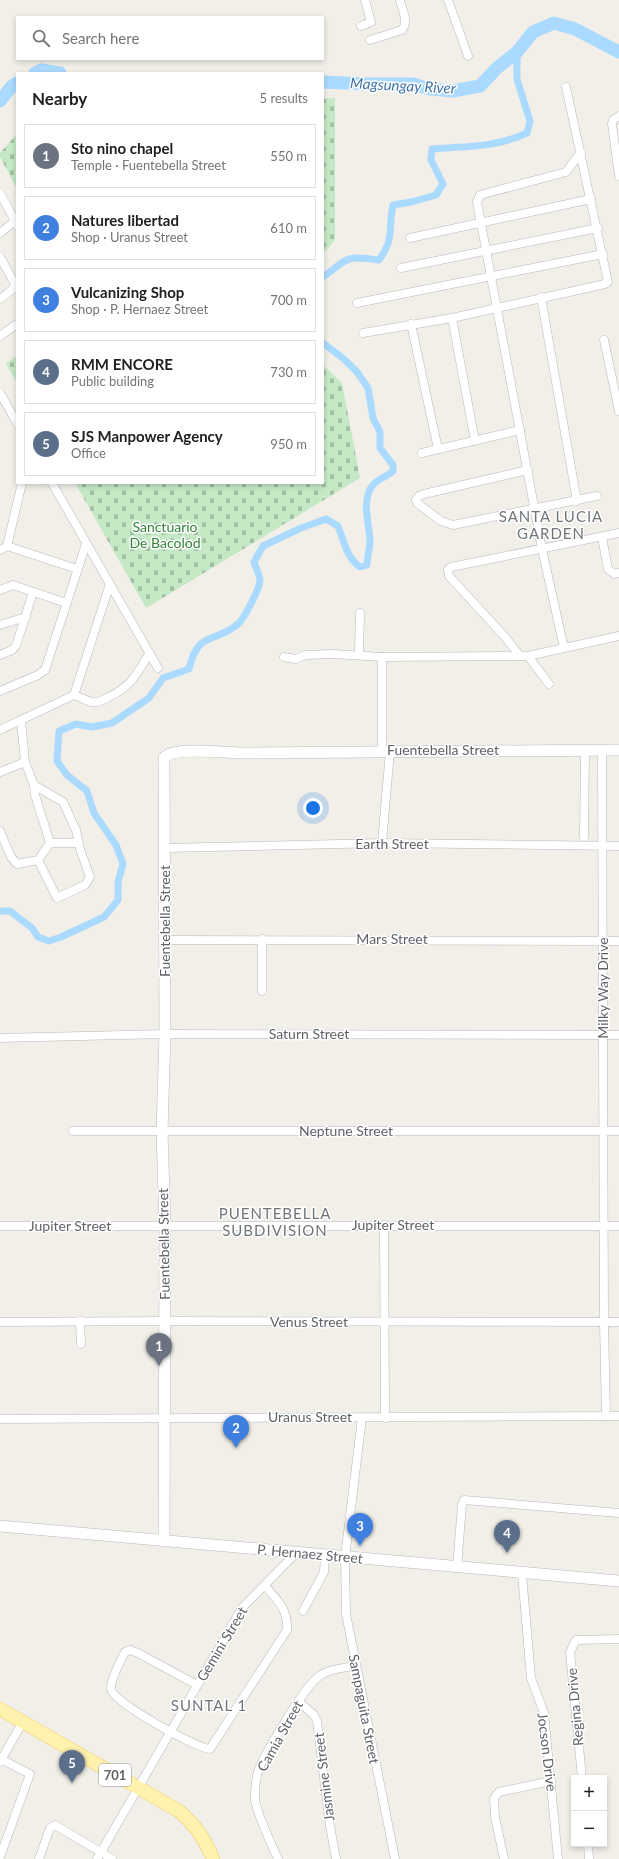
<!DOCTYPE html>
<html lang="en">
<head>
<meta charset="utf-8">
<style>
	:root { --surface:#fff; --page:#f6f6f6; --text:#202124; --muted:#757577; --line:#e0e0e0; --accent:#7c3aed }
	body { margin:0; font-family:Lato,sans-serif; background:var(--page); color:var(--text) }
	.controls { position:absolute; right:12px; bottom:12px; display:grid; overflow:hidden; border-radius:0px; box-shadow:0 2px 6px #0003 }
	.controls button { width:36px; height:36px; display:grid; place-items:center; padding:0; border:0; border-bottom:1px solid var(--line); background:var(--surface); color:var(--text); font:20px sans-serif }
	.you { position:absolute; left:313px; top:808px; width:14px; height:14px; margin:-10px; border:3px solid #fff; border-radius:50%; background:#1a73e8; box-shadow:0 0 0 6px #1a73e833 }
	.badge { display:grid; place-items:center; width:26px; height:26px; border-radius:50%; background:var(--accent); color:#fff; font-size:13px; font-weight:700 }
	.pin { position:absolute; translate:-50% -33px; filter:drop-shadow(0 1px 2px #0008) }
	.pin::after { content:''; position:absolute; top:21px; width:14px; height:12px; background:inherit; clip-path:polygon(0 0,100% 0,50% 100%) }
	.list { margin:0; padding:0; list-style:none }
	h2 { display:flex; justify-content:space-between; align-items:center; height:52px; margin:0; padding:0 16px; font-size:17px }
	h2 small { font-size:13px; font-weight:400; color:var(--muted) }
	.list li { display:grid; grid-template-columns:26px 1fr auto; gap:12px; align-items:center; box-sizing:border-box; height:64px; margin:0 8px 8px; padding:0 8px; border:1px solid var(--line); border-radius:0px }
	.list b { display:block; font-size:15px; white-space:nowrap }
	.list p { margin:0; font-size:13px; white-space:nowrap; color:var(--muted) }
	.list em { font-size:13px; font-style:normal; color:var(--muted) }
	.icon { flex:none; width:22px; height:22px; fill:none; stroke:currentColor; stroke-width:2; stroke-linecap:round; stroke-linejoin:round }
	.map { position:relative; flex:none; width:619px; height:1859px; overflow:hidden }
	.search { position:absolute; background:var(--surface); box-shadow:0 2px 6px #0003; left:16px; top:16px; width:308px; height:44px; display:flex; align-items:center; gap:10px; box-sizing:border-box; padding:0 14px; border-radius:0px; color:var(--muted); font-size:15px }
	.panel { position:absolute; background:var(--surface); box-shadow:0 2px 6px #0003; left:16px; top:72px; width:308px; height:412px; border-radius:0px }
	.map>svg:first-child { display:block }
</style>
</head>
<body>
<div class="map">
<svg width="619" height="1859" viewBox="0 0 619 1859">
	<defs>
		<pattern id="cemetery-stones" width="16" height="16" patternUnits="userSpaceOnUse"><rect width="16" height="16" fill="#c5e8c5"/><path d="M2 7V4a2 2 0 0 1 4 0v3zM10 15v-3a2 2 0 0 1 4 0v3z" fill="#a3c0a4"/></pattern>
	</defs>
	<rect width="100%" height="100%" fill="#f1efe8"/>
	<g fill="url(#cemetery-stones)">
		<polygon points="335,98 335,240 323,254 323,99"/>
		<polygon points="17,134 17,189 0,157 0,153"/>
		<polygon points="17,355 17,383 6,364"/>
		<polygon points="323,365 342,383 360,478 146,608 75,483 323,483"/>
	</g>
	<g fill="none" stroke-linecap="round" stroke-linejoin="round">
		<g stroke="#aadaff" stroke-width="7">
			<path d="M 323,277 C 349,258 344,255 379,260 C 395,238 388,229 393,205 L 411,202 L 436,195 L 443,184 L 431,160 L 432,149 C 466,146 495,148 527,133 L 530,121 L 517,79 L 517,52"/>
			<path d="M 0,911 L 10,911 L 32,928 L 38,937 L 49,941 L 61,937 L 104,917 L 118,900 L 118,882 L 123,864 L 116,845 L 94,813 L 87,791 L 67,775 L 57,761 L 59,731 L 76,724 L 92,727 L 112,723 L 149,698 L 163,678 L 189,669 C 198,630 214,644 238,624 C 244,619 260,588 260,580 C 259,574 256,568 254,562 L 263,546 L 301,528 L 326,519 L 338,526 C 344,541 346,557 360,567 L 367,565 C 367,557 370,548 370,540 C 369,524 361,498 373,485 C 379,478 387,477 393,471 L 393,465 L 380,448 L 380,432 L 373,418 L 368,388 L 357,372 L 345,360 L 323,343"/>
		</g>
		<g stroke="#aadaff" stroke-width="13">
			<polyline points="35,73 41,70 60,73"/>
			<polyline points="323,82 367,84 413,84 430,89 453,91 480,86 497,68 517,52 533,32 554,23 575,29 619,52"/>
			<polyline points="0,101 11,87 17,83"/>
		</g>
		<defs>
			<g id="street">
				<polyline points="448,0 468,56"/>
				<polyline points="361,26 371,22 365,0"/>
				<path d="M 370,40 L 402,30 C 409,22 402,9 400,0"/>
				<polyline points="619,116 613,120 612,124 619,176"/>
				<polyline points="0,193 17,225"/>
				<polyline points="0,233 15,221"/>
				<polyline points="410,238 591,199"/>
				<polyline points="0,257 15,284 13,289 0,299"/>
				<polyline points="401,268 598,228"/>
				<polyline points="541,297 577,501"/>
				<polyline points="357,303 603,254"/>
				<polyline points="452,318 475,441"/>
				<polyline points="411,324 438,449"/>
				<polyline points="363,333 452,318 605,284 608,282 566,87"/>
				<polyline points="0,336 17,324"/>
				<polyline points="604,340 619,411"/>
				<polyline points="0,393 17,423"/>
				<polyline points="422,453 520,430"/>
				<polyline points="528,470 424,494 419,496 416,500 417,503 441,521 453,525 597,496"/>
				<polyline points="52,483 158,668"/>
				<polyline points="602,537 608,569 614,574 619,573"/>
				<polyline points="7,546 77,569"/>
				<polyline points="0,550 7,546 22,483"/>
				<polyline points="0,590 13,585 66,603"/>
				<polyline points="0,625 26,617"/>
				<polyline points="564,648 542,549 477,202 480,195 566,172 581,152"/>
				<polyline points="359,654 360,613"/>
				<polyline points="0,655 12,650 16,646 33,592"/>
				<polyline points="520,656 505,637 449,576 448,569 451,567 619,533"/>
				<polyline points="528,656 549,684"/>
				<polyline points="284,657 296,659 305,655 333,654 382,657 528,656 619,636"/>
				<polyline points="0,691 38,675 45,670 86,544"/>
				<path d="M 74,695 C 79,697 86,700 91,702 C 98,703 104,700 109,697 C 131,686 137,674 149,654"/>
				<polyline points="0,730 74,695 110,584"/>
				<polyline points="602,750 604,1323 606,1416"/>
				<polyline points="382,751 382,657"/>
				<polyline points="0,772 25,762"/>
				<polyline points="34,785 63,802 76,830 80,849 90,877 85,885 57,898 38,860"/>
				<polyline points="0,831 11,857 17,864 38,860 50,843 35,795 34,785 25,762 21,721"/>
				<polyline points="584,837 585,750"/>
				<polyline points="50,843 78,843"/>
				<polyline points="382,843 390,751"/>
				<polyline points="164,848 382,843 619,846"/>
				<polyline points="164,940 619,941"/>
				<polyline points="262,991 262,939"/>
				<polyline points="0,1038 165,1034 619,1035"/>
				<polyline points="73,1131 619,1131"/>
				<polyline points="384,1225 385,1418"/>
				<polyline points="0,1226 619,1226"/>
				<polyline points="80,1321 81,1344"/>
				<polyline points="0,1322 165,1321 619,1322"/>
				<polyline points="362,1418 345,1557 346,1614 395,1859"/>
				<polyline points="0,1419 619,1416"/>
				<polyline points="457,1568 462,1504 464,1500 619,1513"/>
				<polyline points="522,1574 531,1678 544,1713 558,1859"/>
				<polyline points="303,1611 324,1572 325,1555"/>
				<path d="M 197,1685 L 138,1653 L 130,1650 L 125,1652 C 121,1660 110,1680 111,1689 C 112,1702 196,1748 210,1749 L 287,1630 C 288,1609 278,1601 265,1586"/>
				<polyline points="299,1702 314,1715 317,1721 330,1826 336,1859"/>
				<polyline points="0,1762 22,1723"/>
				<polyline points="582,1778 570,1652 576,1640 619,1639"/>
				<polyline points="588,1844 589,1859"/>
				<polyline points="0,1857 30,1774 1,1759"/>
				<polyline points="39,1859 50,1828 55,1825 112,1859"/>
				<polyline points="97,1859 242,1608 297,1552"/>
				<path d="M 278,1859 C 272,1846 256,1811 255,1799 C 255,1790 255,1781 258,1772 C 264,1754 304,1688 318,1677 C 328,1669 343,1668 355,1666"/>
				<polyline points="504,1859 495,1817 494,1798 499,1792 551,1781"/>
			</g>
			<g id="secondary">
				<polyline points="0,1526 619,1581"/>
				<path d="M 164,1541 L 165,1227 L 162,1131 L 165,1034 L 164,758 C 173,746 226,753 242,753 L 619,750"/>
			</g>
			<path id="primary" d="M 0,1709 L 179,1811 C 195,1824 205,1839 213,1859"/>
		</defs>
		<use href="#street" stroke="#b5b8bc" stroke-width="9"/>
		<use href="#secondary" stroke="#b6babf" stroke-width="12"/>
		<use href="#primary" stroke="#f2c960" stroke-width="14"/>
		<use href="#street" stroke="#fff" stroke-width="8"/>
		<use href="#secondary" stroke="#fff" stroke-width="11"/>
		<use href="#primary" stroke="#fff2af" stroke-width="13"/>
	</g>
	<g text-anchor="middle" stroke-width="3" stroke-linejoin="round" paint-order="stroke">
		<rect fill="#fff" stroke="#8f9295" stroke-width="1" x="99" y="1764" width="32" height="22" rx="3"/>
		<g font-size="13" font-weight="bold" fill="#5f6368">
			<text x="115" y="1780">701</text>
		</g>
		<g font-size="14" fill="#348238" stroke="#fff">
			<text x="165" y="532">Sanctuario<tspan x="165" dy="16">De Bacolod</tspan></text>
		</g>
		<g font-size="14" fill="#5f6368" stroke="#fff">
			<text x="443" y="755">Fuentebella Street</text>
			<text x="392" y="849">Earth Street</text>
			<text transform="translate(165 921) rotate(-90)" y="5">Fuentebella Street</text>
			<text x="392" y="944">Mars Street</text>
			<text transform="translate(603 988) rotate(-90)" y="5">Milky Way Drive</text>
			<text x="309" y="1039">Saturn Street</text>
			<text x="346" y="1136">Neptune Street</text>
			<text x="393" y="1230">Jupiter Street</text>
			<text x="70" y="1231">Jupiter Street</text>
			<text transform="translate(164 1244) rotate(-91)" y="5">Fuentebella Street</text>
			<text x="309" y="1327">Venus Street</text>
			<text x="310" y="1422">Uranus Street</text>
			<text transform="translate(310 1554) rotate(5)" y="5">P. Hernaez Street</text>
			<text transform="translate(222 1644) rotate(-59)" y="5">Gemini Street</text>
			<text transform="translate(575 1707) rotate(-95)" y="5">Regina Drive</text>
			<text transform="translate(364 1709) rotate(79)" y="5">Sampaguita Street</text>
			<text transform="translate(280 1736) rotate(-61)" y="5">Camia Street</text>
			<text transform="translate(547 1752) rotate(83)" y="5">Jocson Drive</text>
			<text transform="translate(324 1777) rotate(-97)" y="5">Jasmine Street</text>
		</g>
		<g font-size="15" font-style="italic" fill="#4174aa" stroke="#fff">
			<text transform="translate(403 86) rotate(3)" y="5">Magsungay River</text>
		</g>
		<g font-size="15" letter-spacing="1" fill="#70757a" stroke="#fff">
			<text x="551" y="522">SANTA LUCIA<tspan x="551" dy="17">GARDEN</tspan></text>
			<text x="275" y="1219">PUENTEBELLA<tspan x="275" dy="17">SUBDIVISION</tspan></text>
			<text x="209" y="1711">SUNTAL 1</text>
		</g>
	</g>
</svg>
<div class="controls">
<button>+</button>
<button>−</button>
</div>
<div class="you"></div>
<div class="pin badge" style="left:159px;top:1366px;background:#6b7280">1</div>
<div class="pin badge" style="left:236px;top:1448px;background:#3f7fe0">2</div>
<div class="pin badge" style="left:360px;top:1546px;background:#3f7fe0">3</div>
<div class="pin badge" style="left:507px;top:1553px;background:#5c6f8a">4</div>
<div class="pin badge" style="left:72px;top:1783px;background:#5c6f8a">5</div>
<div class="search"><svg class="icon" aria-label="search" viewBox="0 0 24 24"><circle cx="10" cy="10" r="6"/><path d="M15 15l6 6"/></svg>Search here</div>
<section class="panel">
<h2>Nearby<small>5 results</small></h2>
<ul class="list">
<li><span class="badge" style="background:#6b7280">1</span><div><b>Sto nino chapel</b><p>Temple · Fuentebella Street</p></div><em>550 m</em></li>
<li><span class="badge" style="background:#3f7fe0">2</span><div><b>Natures libertad</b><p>Shop · Uranus Street</p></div><em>610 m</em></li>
<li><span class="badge" style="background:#3f7fe0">3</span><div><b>Vulcanizing Shop</b><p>Shop · P. Hernaez Street</p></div><em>700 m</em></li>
<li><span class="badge" style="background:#5c6f8a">4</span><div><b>RMM ENCORE</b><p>Public building</p></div><em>730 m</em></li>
<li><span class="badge" style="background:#5c6f8a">5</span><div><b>SJS Manpower Agency</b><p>Office</p></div><em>950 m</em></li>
</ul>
</section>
</div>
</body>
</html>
